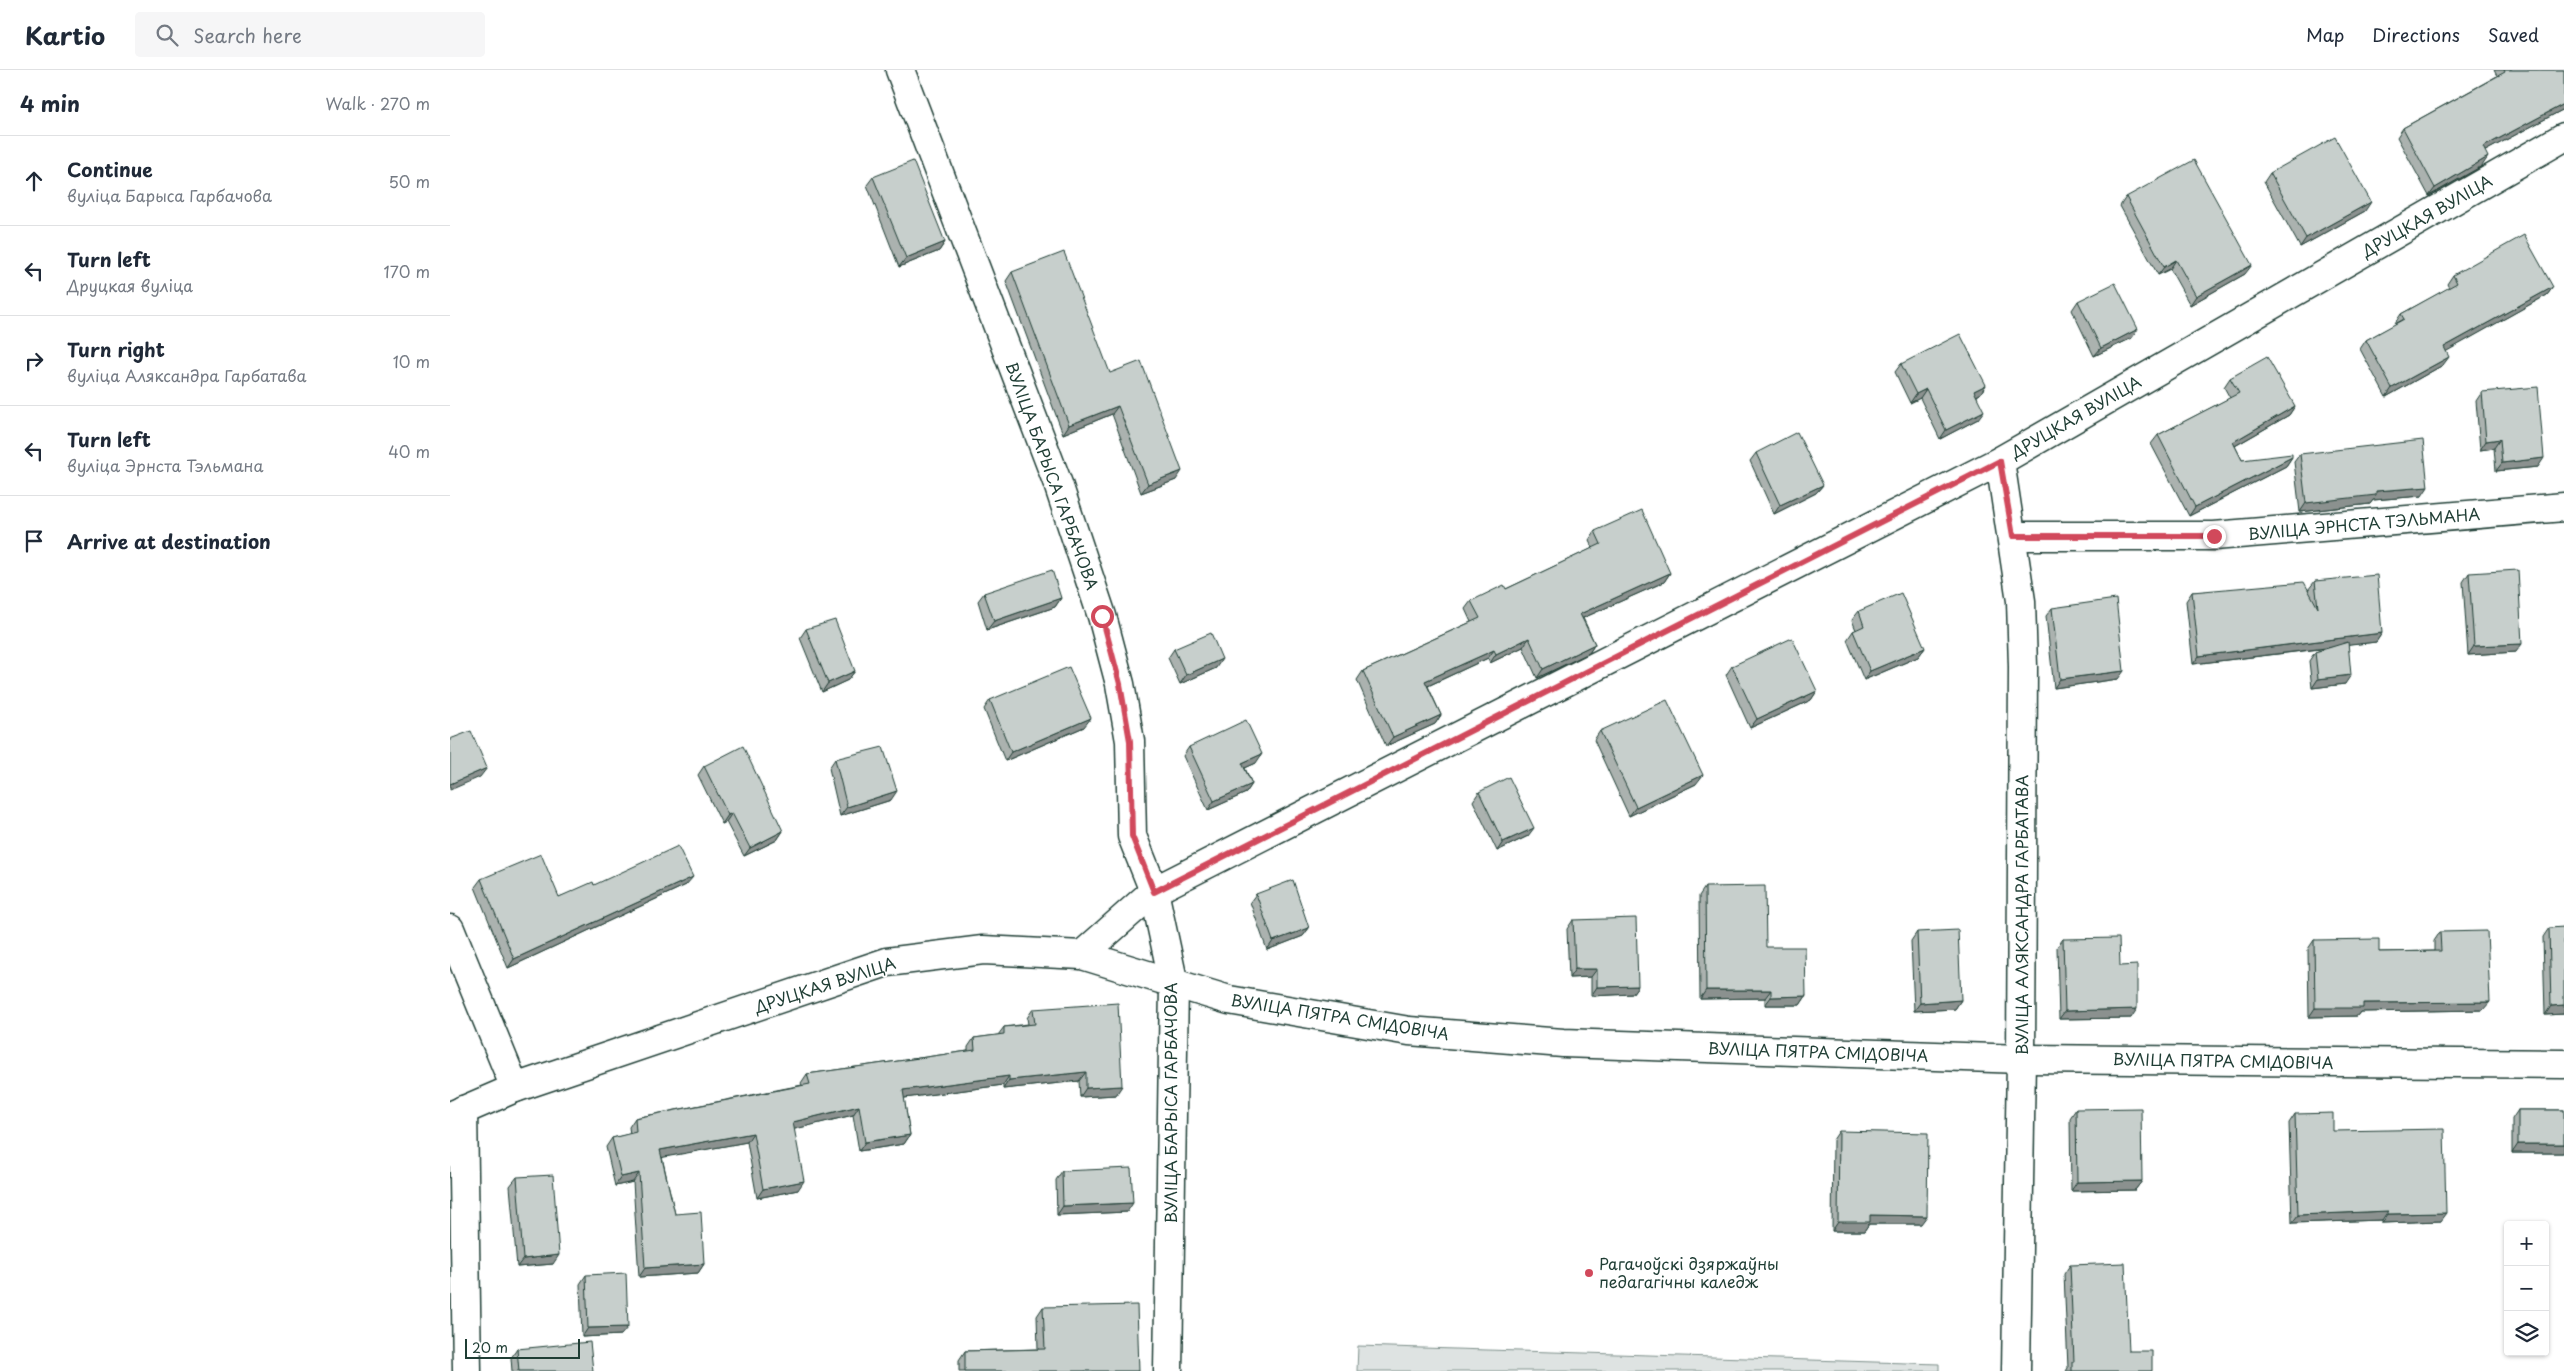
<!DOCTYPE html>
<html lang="en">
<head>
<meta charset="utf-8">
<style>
	:root { --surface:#fff; --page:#f6f6f7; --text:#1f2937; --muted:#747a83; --line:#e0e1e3 }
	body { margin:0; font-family:"Playpen Sans",sans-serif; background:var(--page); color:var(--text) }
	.controls { position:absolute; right:15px; bottom:15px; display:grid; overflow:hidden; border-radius:5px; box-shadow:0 1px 4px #0004 }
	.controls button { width:45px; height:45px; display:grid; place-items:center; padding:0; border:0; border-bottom:1px solid var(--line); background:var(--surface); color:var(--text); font:25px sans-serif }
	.scale { position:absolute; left:15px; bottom:12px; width:115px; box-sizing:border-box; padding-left:5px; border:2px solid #1f3d34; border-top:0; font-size:14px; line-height:18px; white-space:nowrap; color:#1f3d34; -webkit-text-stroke:4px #fff; paint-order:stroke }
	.stop { position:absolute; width:15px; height:15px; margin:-11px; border:4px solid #d1495b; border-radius:50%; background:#fff }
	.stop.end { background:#d1495b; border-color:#fff; box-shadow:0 1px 5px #0008 }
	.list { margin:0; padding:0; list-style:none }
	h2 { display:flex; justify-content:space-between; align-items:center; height:65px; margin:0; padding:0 20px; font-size:21px }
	h2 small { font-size:16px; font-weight:400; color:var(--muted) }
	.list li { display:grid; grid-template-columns:32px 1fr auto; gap:15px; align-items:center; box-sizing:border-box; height:90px; padding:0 20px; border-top:1px solid var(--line) }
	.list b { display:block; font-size:19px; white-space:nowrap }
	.list p { margin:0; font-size:16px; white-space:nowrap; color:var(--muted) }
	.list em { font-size:16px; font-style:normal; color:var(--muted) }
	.icon { flex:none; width:28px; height:28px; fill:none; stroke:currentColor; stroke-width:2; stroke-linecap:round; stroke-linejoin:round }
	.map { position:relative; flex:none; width:2114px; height:1301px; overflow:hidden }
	header { display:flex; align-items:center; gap:30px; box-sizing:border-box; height:70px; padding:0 25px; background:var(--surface); border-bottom:1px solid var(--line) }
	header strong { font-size:24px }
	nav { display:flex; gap:28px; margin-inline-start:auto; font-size:18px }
	.search { width:350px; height:45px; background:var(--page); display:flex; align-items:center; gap:12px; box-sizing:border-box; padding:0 18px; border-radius:5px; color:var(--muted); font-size:19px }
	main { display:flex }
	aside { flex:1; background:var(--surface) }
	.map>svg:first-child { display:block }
</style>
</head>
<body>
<header>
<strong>Kartio</strong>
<div class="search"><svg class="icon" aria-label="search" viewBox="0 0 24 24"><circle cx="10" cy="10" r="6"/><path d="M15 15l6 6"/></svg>Search here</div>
<nav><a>Map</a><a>Directions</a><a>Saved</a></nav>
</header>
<main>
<aside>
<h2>4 min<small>Walk · 270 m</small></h2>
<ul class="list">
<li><svg class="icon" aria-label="ahead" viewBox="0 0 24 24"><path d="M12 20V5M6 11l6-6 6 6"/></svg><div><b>Continue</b><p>вуліца Барыса Гарбачова</p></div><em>50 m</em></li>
<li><svg class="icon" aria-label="left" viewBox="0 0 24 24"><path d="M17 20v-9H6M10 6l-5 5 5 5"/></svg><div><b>Turn left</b><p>Друцкая вуліца</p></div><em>170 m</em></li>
<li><svg class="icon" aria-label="right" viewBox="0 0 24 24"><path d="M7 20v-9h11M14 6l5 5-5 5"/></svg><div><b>Turn right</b><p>вуліца Аляксандра Гарбатава</p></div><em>10 m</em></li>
<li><svg class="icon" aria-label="left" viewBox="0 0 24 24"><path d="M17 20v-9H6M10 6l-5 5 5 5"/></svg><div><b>Turn left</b><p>вуліца Эрнста Тэльмана</p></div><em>40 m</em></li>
<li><svg class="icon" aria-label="arrive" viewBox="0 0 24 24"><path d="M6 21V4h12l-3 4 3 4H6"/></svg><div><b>Arrive at destination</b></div></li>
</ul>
</aside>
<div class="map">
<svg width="2114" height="1301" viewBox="0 0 2114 1301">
	<rect width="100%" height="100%" fill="#fff"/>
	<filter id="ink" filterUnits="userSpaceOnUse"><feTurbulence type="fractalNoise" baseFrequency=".02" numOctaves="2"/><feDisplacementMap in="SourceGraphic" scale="10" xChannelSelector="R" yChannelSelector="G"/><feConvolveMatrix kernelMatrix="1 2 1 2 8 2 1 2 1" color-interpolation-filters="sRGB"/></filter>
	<g filter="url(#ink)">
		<polygon fill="#dee3e2" stroke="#7e908b" points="908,1276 1489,1294 1489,1301 907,1301"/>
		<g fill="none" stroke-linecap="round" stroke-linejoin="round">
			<defs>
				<g id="minor">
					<polyline points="450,0 608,414 652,546 670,614 680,671 682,766 704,821 724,915 718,1301"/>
					<polyline points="1550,391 1571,531 1573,597 1571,989 1566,1301"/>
					<polyline points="1563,466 1764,466 2114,437"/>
					<polyline points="0,859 65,1018"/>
					<polyline points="632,885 704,821 1550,391 2114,67"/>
					<polyline points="13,1040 17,1301"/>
					<polyline points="0,1046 65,1018 437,892 533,880 632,885 779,930 959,961 1113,973 1571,989 2114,994"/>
				</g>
			</defs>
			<use href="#minor" stroke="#1f3d34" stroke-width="31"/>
			<use href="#minor" stroke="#fff" stroke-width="28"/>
		</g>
		<g fill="#abb2af" stroke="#1f3d34">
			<polygon points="2044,0 2114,0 2114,39 2035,81 2032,96 1979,126 1947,67 1953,58 2047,6"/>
			<polygon points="1820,103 1915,141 1850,177 1814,112"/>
			<polygon points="423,107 495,172 489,181 449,197 417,115"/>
			<polygon points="1676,127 1795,204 1740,235 1720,199 1708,205 1670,136"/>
			<polygon points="562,202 660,303 726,410 691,423 662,344 613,364 556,211"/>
			<polygon points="2003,205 2103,217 2097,225 1996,281 1993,295 1936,327 1910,279 1916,270 1946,254 1945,253 1951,244 1999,218 1997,214"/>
			<polygon points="1628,231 1682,268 1644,286 1622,240"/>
			<polygon points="1451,294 1536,315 1530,324 1527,326 1528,349 1490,369 1470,328 1460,333 1445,302"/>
			<polygon points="1780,308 1845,336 1839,345 1785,376 1792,390 1842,387 1836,396 1739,446 1701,374 1708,365 1780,328 1774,317"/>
			<polygon points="2032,322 2088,397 2046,401 2044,378 2030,380 2026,331"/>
			<polygon points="1306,383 1373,415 1366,423 1324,444 1300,391"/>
			<polygon points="1850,384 1972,426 1923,430 1920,434 1850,442 1844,392"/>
			<polygon points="1145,461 1220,503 1214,512 1133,548 1145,574 1139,583 1087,608 1073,577 1040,593 1038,588 978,616 991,645 985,654 936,676 907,610 913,601 1021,552 1015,539 1021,531 1056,519 1143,478 1139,470"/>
			<polygon points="2019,503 2066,582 2018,585 2013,512"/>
			<polygon points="1865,511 1932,563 1926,572 1898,575 1895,614 1862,618 1859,591 1865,582 1879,578 1743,594 1736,531 1742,522 1858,520"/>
			<polygon points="534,523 611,528 605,537 537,560 528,531"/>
			<polygon points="1602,538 1668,609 1604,618 1596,546"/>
			<polygon points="1409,541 1475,578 1468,587 1414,610 1397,570 1403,561 1406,560 1402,550"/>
			<polygon points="356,559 405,601 398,610 372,622 350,568"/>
			<polygon points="724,579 766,598 730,614 718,588"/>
			<polygon points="1282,596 1367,621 1361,630 1300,658 1276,605"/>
			<polygon points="540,630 634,657 555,691 534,639"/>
			<polygon points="1150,661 1246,714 1179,746 1144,670"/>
			<polygon points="739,677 806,693 795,698 802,714 796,723 758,740 733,686"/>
			<polygon points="385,689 441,730 390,746 379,698"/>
			<polygon points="254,696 333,761 327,770 294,786 276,752 272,754 248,705"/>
			<polygon points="1029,722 1078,766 1047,781 1023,731"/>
			<polygon points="31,809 109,827 144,815 236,815 58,898 25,817"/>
			<polygon points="1255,817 1316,877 1356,926 1350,935 1315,935 1315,928 1250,929 1249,826"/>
			<polygon points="806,824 859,858 853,866 817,880 800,832"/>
			<polygon points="1123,850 1188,916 1182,924 1141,926 1141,907 1119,908 1117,859"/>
			<polygon points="2099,858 2114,944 2095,945 2093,867"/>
			<polygon points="1467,862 1511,930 1505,939 1464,941 1461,871"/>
			<polygon points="1990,862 2033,940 1910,942 1907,946 1859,947 1858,879 1864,870 1929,882 1984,881 1984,871"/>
			<polygon points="1613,869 1670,896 1681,948 1609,949 1607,877"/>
			<polygon points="583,939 666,1025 630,1027 629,1011 553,1019 553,1015 454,1028 460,1065 454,1074 409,1081 403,1045 344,1059 348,1120 307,1128 297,1072 212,1087 225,1144 254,1194 248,1203 189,1207 183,1112 165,1116 156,1077 162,1068 180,1064 179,1057 185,1048 352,1015 351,1013 357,1004 518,981 518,977 524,968 548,965 554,957 578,954 577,948"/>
			<polygon points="1626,1039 1692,1111 1685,1120 1621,1121 1620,1048"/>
			<polygon points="2068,1040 2114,1040 2114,1081 2113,1083 2062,1083 2062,1049"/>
			<polygon points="1845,1044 1883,1061 1990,1151 1932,1153 1932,1150 1842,1153 1839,1053"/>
			<polygon points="1389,1061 1471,1154 1419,1154 1414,1161 1382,1161 1383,1070"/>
			<polygon points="612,1101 677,1142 607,1145 606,1110"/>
			<polygon points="67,1107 103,1194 67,1197 60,1116"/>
			<polygon points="1620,1195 1679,1281 1702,1301 1616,1301 1618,1298 1614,1204"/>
			<polygon points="136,1205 171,1265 132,1267 130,1214"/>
			<polygon points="593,1237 689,1301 509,1301 509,1290 515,1281 588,1279 587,1246"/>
			<polygon points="67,1279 143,1301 62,1301 61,1288"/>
		</g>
		<g fill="#8b918f" stroke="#1f3d34">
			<polygon points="2114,34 2114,39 2026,86 2033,77"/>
			<polygon points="2038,87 2032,96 1979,126 1985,118"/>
			<polygon points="1921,132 1915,141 1850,177 1856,168"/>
			<polygon points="495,172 489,181 449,197 456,188"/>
			<polygon points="1726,190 1720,199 1708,205 1714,197"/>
			<polygon points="1802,195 1795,204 1740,235 1746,226"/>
			<polygon points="2103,217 2097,225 1988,286 1994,277"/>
			<polygon points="1688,259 1682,268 1644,286 1651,278"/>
			<polygon points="1999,287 1993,295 1936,327 1942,318"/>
			<polygon points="1536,315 1530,324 1518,330 1524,321"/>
			<polygon points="1476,319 1470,328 1460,333 1466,324"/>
			<polygon points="668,336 662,344 613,364 619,355"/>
			<polygon points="1845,336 1839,345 1776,381 1783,372"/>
			<polygon points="1534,341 1528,349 1490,369 1496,360"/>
			<polygon points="2050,369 2044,378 2030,380 2036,371"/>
			<polygon points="1842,387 1836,396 1739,446 1745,437"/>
			<polygon points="2094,388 2088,397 2046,401 2052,393"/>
			<polygon points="732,401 726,410 691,423 698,414"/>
			<polygon points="1373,415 1366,423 1324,444 1330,435"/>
			<polygon points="1978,417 1972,426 1923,430 1920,434 1850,442 1856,433 1926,421"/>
			<polygon points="1220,503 1214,512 1124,552 1130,544"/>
			<polygon points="611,528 605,537 537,560 544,551"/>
			<polygon points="1932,563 1926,572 1743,594 1749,586"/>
			<polygon points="1079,568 1073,577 1040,593 1046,584"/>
			<polygon points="1145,574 1139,583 1087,608 1093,599"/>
			<polygon points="2072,574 2066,582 2018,585 2024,576"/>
			<polygon points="1475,578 1468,587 1414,610 1420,601"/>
			<polygon points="1044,580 1038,588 969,620 975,611"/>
			<polygon points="772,589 766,598 730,614 736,605"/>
			<polygon points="405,601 398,610 372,622 378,613"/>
			<polygon points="1674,601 1668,609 1604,618 1610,609"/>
			<polygon points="1901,605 1895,614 1862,618 1868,609"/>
			<polygon points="1367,621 1361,630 1300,658 1307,649"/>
			<polygon points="991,645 985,654 936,676 943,667"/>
			<polygon points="641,648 634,657 555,691 561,682"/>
			<polygon points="812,684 806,693 786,702 792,693"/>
			<polygon points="37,698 30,707 0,720 0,714"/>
			<polygon points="1253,705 1246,714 1179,746 1186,737"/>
			<polygon points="802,714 796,723 758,740 764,731"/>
			<polygon points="447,721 441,730 390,746 397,737"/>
			<polygon points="282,743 276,752 272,754 278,745"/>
			<polygon points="1084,758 1078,766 1047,781 1053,772"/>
			<polygon points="333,761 327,770 294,786 300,778"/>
			<polygon points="243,807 236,815 58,898 64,889"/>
			<polygon points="859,858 853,866 817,880 823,871"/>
			<polygon points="1125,899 1147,899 1141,907 1119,908"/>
			<polygon points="1188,916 1182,924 1141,926 1147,917"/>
			<polygon points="1256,920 1321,920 1315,928 1250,929"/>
			<polygon points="1356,926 1350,935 1315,935 1321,927"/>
			<polygon points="1511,930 1505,939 1464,941 1470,933"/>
			<polygon points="2040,932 2033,940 1910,942 1907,946 1859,947 1865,938 1913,933"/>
			<polygon points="2114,935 2114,944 2095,945 2101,936"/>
			<polygon points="1687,939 1681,948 1609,949 1615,941"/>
			<polygon points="636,1002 629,1011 553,1019 559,1010"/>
			<polygon points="559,1006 553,1015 447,1029 453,1020"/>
			<polygon points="672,1016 666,1025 630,1027 636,1018"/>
			<polygon points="409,1036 403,1045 337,1061 343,1052"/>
			<polygon points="303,1063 297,1072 204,1089 210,1080"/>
			<polygon points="460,1065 454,1074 409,1081 415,1072"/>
			<polygon points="2068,1074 2114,1074 2114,1081 2113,1083 2062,1083"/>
			<polygon points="189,1103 183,1112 165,1116 171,1107"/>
			<polygon points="354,1111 348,1120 307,1128 313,1119"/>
			<polygon points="1692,1111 1685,1120 1621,1121 1627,1112"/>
			<polygon points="683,1133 677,1142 607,1145 613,1136"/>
			<polygon points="1938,1141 1932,1150 1842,1153 1848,1145"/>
			<polygon points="1996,1143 1990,1151 1932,1153 1938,1144"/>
			<polygon points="1420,1145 1477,1146 1471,1154 1419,1154 1414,1161 1382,1161 1388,1152"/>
			<polygon points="109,1185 103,1194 67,1197 73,1189"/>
			<polygon points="254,1194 248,1203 189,1207 195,1198"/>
			<polygon points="178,1257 171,1265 132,1267 138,1258"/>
		</g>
		<g fill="#c7cfcc" stroke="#1f3d34">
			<polygon points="2054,0 2114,0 2114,34 2033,77 2038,87 1985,118 1953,58 2055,2"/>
			<polygon points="1885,67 1921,132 1856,168 1820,103"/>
			<polygon points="1744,90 1802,195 1746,226 1726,190 1714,197 1676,127"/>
			<polygon points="463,91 495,172 456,188 423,107"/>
			<polygon points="2074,165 2103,217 1994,277 1999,287 1942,318 1916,270 1954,249 1951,244 2007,213 2003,205"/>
			<polygon points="614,182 660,303 691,291 732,401 698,414 668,336 619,355 562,202"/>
			<polygon points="1665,213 1688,259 1651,278 1628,231"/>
			<polygon points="1510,264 1536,315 1524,321 1534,341 1496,360 1476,319 1466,324 1451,294"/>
			<polygon points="1817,287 1845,336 1783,372 1792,390 1842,384 1842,387 1745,437 1708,365 1789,323 1780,308"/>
			<polygon points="2088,317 2094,388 2052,393 2050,369 2036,371 2032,322"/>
			<polygon points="1347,362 1373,415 1330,435 1306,383"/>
			<polygon points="1973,370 1978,417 1926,421 1926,425 1856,433 1850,384"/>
			<polygon points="1192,440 1220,503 1130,544 1145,574 1093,599 1079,568 1046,584 1044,580 975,611 991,645 943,667 913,601 1030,548 1021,531 1054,515 1056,519 1151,474 1145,461"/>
			<polygon points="602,500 611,528 544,551 534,523"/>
			<polygon points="2068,500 2072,574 2024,576 2019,503"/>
			<polygon points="1927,505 1932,563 1749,586 1742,522 1854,512 1868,538 1865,511"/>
			<polygon points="1451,523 1475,578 1420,601 1403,561 1414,556 1409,541"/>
			<polygon points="1666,529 1674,601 1610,609 1602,538"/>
			<polygon points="385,550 405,601 378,613 356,559"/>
			<polygon points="761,563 772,589 736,605 724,579"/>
			<polygon points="1342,568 1367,621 1307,649 1282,596"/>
			<polygon points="1898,572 1901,605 1868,609 1865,582"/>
			<polygon points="619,597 641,648 561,682 540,630"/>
			<polygon points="1217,630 1253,705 1186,737 1150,661"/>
			<polygon points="796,650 812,684 792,693 802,714 764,731 739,677"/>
			<polygon points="21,661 37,698 0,714 0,669"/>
			<polygon points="293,676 333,761 300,778 282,743 278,745 254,696"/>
			<polygon points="433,677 447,721 397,737 385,689"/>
			<polygon points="1059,707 1084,758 1053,772 1029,722"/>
			<polygon points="228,776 243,807 64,889 31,809 91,784 109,827 143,812 144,815"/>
			<polygon points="843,810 859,858 823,871 806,824"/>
			<polygon points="1315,816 1316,877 1355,877 1356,926 1321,927 1321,920 1256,920 1255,817"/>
			<polygon points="1186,848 1188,916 1147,917 1147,899 1125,899 1123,850"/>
			<polygon points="2114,857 2114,935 2101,936 2099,858"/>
			<polygon points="1508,860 1511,930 1470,933 1467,862"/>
			<polygon points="2037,861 2040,932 1913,933 1913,938 1865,938 1864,870 1929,869 1929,882 1991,881 1990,862"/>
			<polygon points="1669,868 1670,896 1687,895 1687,939 1615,941 1613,869"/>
			<polygon points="668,933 672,1016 636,1018 636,1002 559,1010 559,1006 453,1020 460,1065 415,1072 409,1036 343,1052 354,1111 313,1119 303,1063 210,1080 225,1144 251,1142 254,1194 195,1198 189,1103 171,1107 162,1068 186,1062 185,1048 360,1014 357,1004 525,980 524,968 554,964 554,957 585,954 583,939"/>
			<polygon points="1691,1038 1692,1111 1627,1112 1626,1039"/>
			<rect x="2068" y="1040" width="46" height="34"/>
			<polygon points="1883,1043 1883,1061 1994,1059 1996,1143 1938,1144 1938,1141 1848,1145 1845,1044"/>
			<polygon points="1389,1061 1478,1063 1477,1146 1420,1145 1420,1152 1388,1152"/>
			<polygon points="681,1098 683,1133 613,1136 612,1101"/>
			<polygon points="103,1105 109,1185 73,1189 67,1107"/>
			<polygon points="1675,1193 1679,1281 1702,1281 1702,1301 1622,1301 1622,1292 1624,1292 1620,1195"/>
			<polygon points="176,1203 178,1257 138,1258 136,1205"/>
			<polygon points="687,1235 689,1301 515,1301 515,1281 595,1279 593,1237"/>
			<polygon points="140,1272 143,1301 69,1301 67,1279"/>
		</g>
	</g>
	<g fill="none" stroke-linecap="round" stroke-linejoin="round" filter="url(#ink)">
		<polyline stroke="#d1495b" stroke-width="6" points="652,546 670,614 680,671 682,766 704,822 1550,391 1563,466 1764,466"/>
	</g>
	<circle fill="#d1495b" stroke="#fff" stroke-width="2" cx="1139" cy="1203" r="5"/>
	<g text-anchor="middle" stroke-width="4" stroke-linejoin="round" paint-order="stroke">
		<g font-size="16" fill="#1f3d34" stroke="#fff">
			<text transform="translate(1977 146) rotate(-30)" y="6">ДРУЦКАЯ ВУЛІЦА</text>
			<text transform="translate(1626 347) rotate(-30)" y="6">ДРУЦКАЯ ВУЛІЦА</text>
			<text transform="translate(602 406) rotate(70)" y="6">ВУЛІЦА БАРЫСА ГАРБАЧОВА</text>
			<text transform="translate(1914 454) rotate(-5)" y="6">ВУЛІЦА ЭРНСТА ТЭЛЬМАНА</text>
			<text transform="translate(1572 845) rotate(-90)" y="6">ВУЛІЦА АЛЯКСАНДРА ГАРБАТАВА</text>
			<text transform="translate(375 915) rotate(-18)" y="6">ДРУЦКАЯ ВУЛІЦА</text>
			<text transform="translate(890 947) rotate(9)" y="6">ВУЛІЦА ПЯТРА СМІДОВІЧА</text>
			<text transform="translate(1368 982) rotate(2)" y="6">ВУЛІЦА ПЯТРА СМІДОВІЧА</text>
			<text transform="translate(1773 991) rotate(1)" y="6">ВУЛІЦА ПЯТРА СМІДОВІЧА</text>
			<text transform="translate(721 1033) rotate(-90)" y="6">ВУЛІЦА БАРЫСА ГАРБАЧОВА</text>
		</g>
		<g font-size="16" fill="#1f3d34" stroke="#fff" text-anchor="start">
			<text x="1149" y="1200">Рагачоўскі дзяржаўны<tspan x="1149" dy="18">педагагічны каледж</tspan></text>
		</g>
	</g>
</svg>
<div class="controls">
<button>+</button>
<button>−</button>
<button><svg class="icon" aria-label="layers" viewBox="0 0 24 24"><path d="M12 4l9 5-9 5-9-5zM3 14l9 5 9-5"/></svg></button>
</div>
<div class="scale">20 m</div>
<div class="stop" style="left:652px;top:546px"></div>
<div class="stop end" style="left:1764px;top:466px"></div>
</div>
</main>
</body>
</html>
